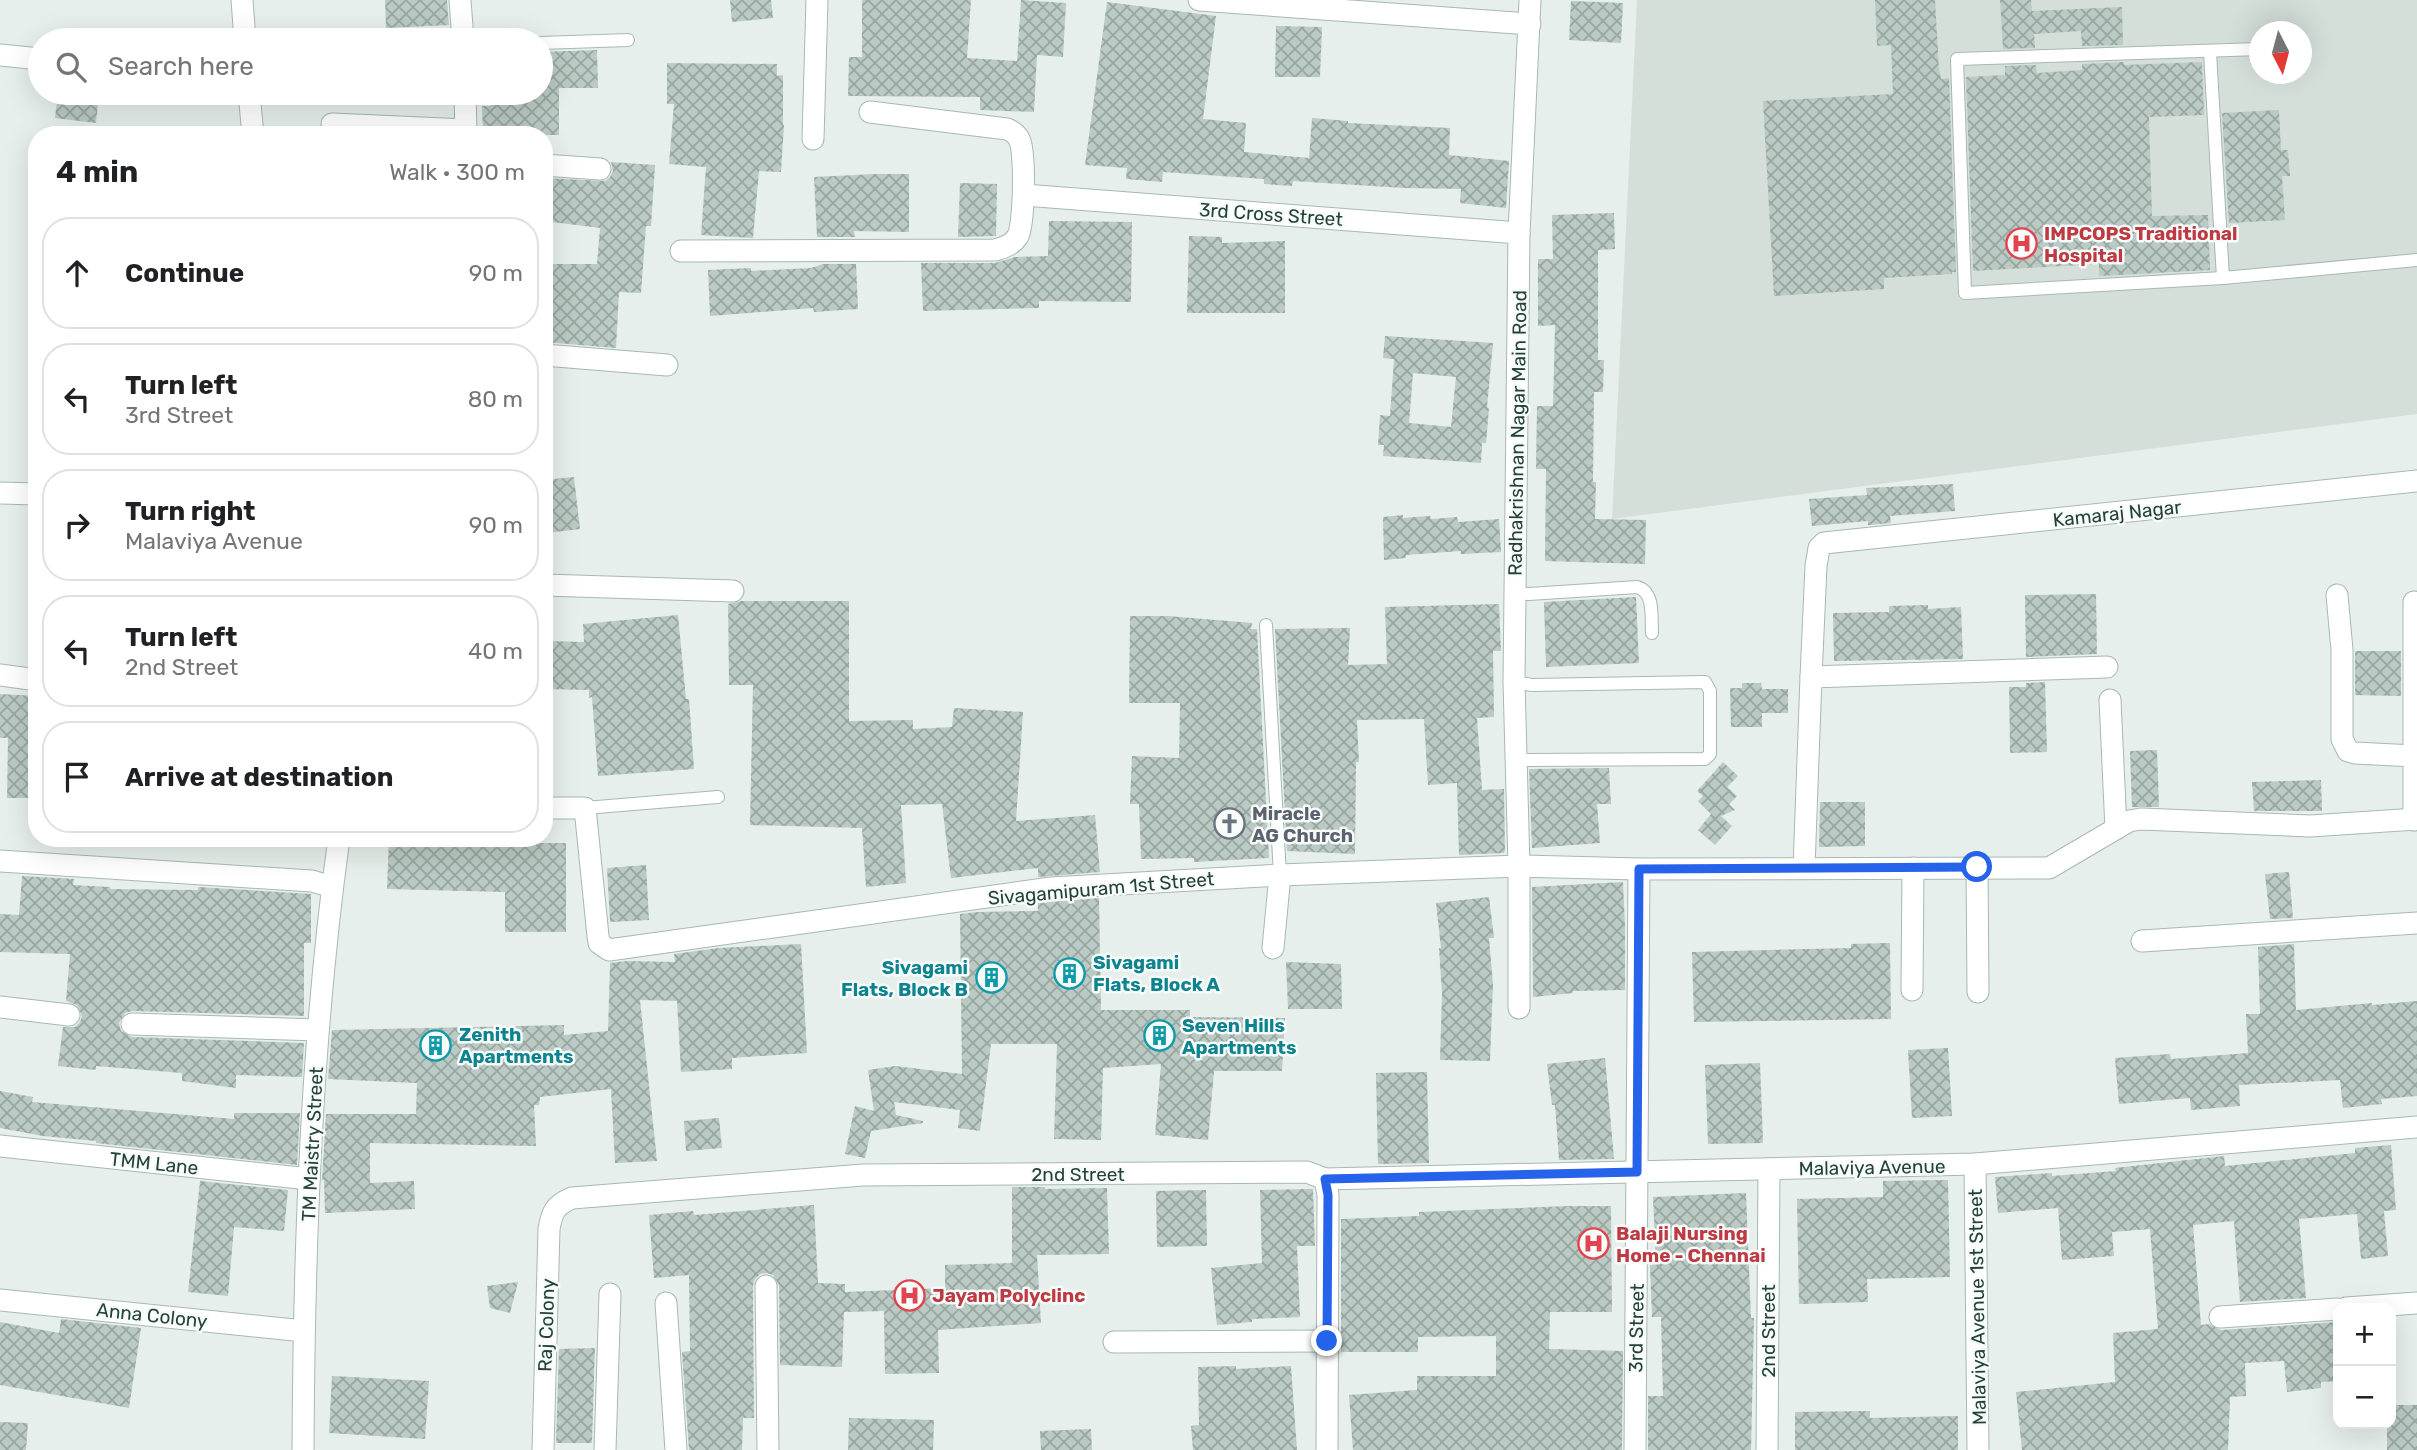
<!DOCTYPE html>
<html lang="en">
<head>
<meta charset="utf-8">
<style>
	:root { --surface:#fff; --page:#f6f6f6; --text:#202124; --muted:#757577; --line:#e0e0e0 }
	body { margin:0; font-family:Rubik,sans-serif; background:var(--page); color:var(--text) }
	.controls { position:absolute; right:21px; bottom:21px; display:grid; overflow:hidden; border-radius:14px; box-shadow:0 7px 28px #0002 }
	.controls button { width:63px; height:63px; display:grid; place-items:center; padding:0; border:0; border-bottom:2px solid var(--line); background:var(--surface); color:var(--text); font:35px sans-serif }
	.compass { position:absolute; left:2249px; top:21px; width:63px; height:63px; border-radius:50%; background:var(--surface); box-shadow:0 7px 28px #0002; rotate:174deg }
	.stop { position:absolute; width:21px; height:21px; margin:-16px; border:5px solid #2563eb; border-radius:50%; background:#fff }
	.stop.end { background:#2563eb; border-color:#fff; box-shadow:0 2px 7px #0008 }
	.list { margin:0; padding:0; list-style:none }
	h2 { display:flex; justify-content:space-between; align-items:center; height:91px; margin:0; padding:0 28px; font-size:30px }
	h2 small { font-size:23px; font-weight:400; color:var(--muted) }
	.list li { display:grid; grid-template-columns:46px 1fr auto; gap:21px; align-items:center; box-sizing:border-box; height:112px; margin:0 14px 14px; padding:0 14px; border:2px solid var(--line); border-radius:28px }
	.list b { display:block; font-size:26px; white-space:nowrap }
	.list p { margin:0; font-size:23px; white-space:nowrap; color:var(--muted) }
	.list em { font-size:23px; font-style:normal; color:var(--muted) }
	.icon { flex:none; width:38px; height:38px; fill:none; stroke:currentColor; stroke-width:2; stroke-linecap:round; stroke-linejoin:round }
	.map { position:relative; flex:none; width:2417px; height:1450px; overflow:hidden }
	.search { position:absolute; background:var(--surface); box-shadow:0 7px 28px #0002; left:28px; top:28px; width:525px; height:77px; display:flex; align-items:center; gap:18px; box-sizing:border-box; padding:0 24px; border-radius:38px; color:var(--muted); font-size:26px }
	.panel { position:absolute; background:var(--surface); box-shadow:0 7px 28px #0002; left:28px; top:126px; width:525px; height:721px; border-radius:28px }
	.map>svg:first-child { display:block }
</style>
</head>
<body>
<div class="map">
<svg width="2417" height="1450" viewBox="0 0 2417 1450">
	<defs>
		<pattern id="building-cross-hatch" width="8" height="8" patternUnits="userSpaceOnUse" patternTransform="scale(1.75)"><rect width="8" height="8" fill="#bbcac4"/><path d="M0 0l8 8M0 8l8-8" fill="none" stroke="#98a6a0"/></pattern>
	</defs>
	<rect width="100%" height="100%" fill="#e6efeb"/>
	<path fill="#d4dfda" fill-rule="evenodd" d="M 1637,0 L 2417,0 L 2417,414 L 1612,519 ZM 2260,32 L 2302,32 L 2302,74 L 2260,74 Z"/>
	<g fill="url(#building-cross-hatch)" fill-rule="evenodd">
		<polygon points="385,0 447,0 449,25 386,28"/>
		<polygon points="730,0 771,0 773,18 732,22"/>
		<polygon points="862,0 971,0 967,58 1017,61 1021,0 1066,3 1063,57 1037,55 1034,112 980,110 980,97 848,96 849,57 862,57"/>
		<polygon points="1875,0 1935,0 1939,69 1941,79 1949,78 1956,272 1952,272 1952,274 1884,278 1884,289 1774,296 1763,101 1893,94 1891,45 1877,46"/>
		<polygon points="2000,0 2031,0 2032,11 2122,7 2123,45 2082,46 2081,31 2034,34 2035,48 2003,49"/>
		<polygon points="1571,1 1623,3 1621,43 1569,40"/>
		<polygon points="1107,2 1216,16 1203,119 1246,123 1244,152 1309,158 1312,118 1348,121 1348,123 1450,128 1449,155 1509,161 1506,208 1460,203 1461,189 1404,188 1293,181 1292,186 1264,184 1264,179 1163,172 1162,182 1126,179 1127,168 1085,165"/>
		<polygon points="1276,26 1322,27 1320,77 1275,77"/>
		<polygon points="597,50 598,88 559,88 559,135 483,135 482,106 490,106 490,93 541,93 541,52"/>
		<polygon points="2124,62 2124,65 2202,62 2204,115 2149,117 2152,216 2208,215 2210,270 2099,276 2099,264 1973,271 1966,77 2005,75 2005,66 2036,65 2037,73 2082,70 2082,64"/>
		<polygon points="667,63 777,64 777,76 783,75 783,125 784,125 781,172 759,171 753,238 701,235 706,167 669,164 674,104 667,104"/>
		<polygon points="58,93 99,93 96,123 55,118"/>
		<polygon points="2279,110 2281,150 2288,150 2290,176 2282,176 2285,220 2229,223 2222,113"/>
		<polygon points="611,162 655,165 651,226 646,226 641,293 619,292 616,348 544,342 544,264 597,264 600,228 544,221 544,178 605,181 610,177 613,171"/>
		<polygon points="875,174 909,174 909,232 854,231 855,237 817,237 814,177"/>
		<polygon points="960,183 997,184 996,236 958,237"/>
		<polygon points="1614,213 1615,249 1598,250 1598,360 1604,360 1603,392 1594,392 1593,482 1596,482 1595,519 1646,520 1645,564 1545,561 1546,469 1536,469 1537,406 1553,406 1555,325 1538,326 1538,259 1553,259 1552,215"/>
		<polygon points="1049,221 1132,222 1131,302 1039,301 1039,308 923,311 921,263 995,263 1015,257 1048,256"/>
		<polygon points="1189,236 1222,237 1222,243 1285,241 1285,313 1187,313"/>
		<polygon points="823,264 856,264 858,309 814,312 813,308 710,316 708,270 751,268 751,271 811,268"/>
		<path d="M 1385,336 L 1493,343 L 1487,407 L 1489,408 L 1486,443 L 1482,443 L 1481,463 L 1383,456 L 1384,445 L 1378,445 L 1380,415 L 1390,416 L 1394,359 L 1383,358 ZM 1413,373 L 1456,377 L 1451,427 L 1409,423 Z"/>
		<polygon points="574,477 580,529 547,533 544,480"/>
		<polygon points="1953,484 1955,511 1890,516 1891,523 1868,525 1868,521 1812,526 1809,499 1867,495 1866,488"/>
		<polygon points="1403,515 1403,518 1430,516 1431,519 1457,517 1458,522 1499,519 1501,552 1461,554 1461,551 1406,555 1406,558 1384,560 1383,517"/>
		<polygon points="2096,594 2097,654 2026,657 2025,595"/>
		<polygon points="1636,597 1639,663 1546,667 1544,602"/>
		<polygon points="741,601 849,601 849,721 913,720 913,729 952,727 954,708 1023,712 1016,821 1095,815 1100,872 1038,877 1038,868 951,878 942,804 901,805 906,883 866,887 862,828 750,825 753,685 729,685 728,604"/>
		<polygon points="1499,604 1501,651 1493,651 1494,717 1477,718 1482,790 1504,789 1505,850 1504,853 1459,855 1457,783 1428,785 1424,719 1357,720 1359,762 1356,762 1355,854 1287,851 1275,629 1350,628 1348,665 1387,664 1385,607"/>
		<polygon points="1928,605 1928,609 1961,607 1963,659 1834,661 1833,613 1889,612 1889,606"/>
		<polygon points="678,615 686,699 689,699 694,769 598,776 592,697 589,698 589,690 544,689 544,641 584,642 583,624"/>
		<polygon points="1130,616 1168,616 1252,623 1251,629 1257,629 1269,858 1194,862 1194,858 1141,859 1139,804 1130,804 1132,756 1179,758 1180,703 1129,703"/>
		<polygon points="2355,651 2401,651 2401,696 2355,695"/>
		<polygon points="2045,682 2047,752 2010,753 2009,687 2026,687 2026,683"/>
		<polygon points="1742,683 1761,683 1762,689 1788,689 1788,713 1762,713 1762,727 1731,727 1730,688 1742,688"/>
		<polygon points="0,694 37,696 37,798 7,798 8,738 0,738"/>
		<polygon points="2157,750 2159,807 2132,807 2130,751"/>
		<polygon points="1723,762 1738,776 1727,787 1737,796 1729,804 1735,810 1721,816 1732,826 1715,845 1698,830 1711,814 1698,801 1703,796 1697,791"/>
		<polygon points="1609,768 1611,804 1597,804 1600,843 1532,848 1529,769"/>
		<polygon points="2321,780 2322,811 2254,811 2252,782"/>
		<polygon points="1820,802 1865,802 1865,846 1819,847"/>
		<polygon points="389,838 516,838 516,843 566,843 566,932 505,932 505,892 387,889"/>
		<polygon points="646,865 649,920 610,922 607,868"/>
		<polygon points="2289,872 2293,918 2270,919 2265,874"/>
		<polygon points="22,876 74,879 73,885 110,887 110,889 198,890 198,887 311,894 311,943 304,943 304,1016 132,1011 125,1013 119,1023 121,1031 132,1037 304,1043 302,1077 236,1075 236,1088 182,1081 182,1073 96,1066 96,1070 58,1066 63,1027 75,1027 80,1022 82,1016 77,1005 66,1001 70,954 0,952 0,914 19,915"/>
		<polygon points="1623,882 1625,926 1625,990 1573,991 1573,993 1533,997 1532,887"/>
		<polygon points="1489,897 1494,938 1489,938 1493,984 1490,1061 1440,1060 1442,993 1439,948 1441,948 1436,903"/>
		<polygon points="1099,898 1101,1010 1190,1010 1190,1017 1285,1018 1282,1071 1214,1071 1208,1140 1155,1135 1161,1064 1103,1068 1101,1140 1054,1139 1057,1044 991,1044 980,1131 958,1128 960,1110 894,1102 896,1115 923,1121 923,1123 871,1131 865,1158 845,1154 855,1106 874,1111 868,1070 895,1066 962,1074 960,914 977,912 1038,911 1038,903"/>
		<polygon points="1890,943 1891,1019 1694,1022 1692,952 1851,948 1851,944"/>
		<polygon points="801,944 807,1053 732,1058 732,1069 681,1072 677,1001 640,1000 657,1161 615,1163 611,1089 540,1097 539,1105 534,1105 536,1146 370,1143 370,1183 414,1181 415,1209 325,1213 324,1180 322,1180 326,1114 416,1114 417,1083 328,1079 332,1030 564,1025 564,1035 608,1031 610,963 627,961 675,962 674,954 719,948"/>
		<polygon points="2294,944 2296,1010 2372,1003 2372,1005 2417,1001 2417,1096 2381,1099 2382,1104 2343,1108 2340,1080 2239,1085 2240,1106 2191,1110 2190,1098 2119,1104 2115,1058 2170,1054 2171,1059 2248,1053 2246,1014 2260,1014 2258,947"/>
		<polygon points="1286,962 1341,964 1342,1009 1288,1009"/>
		<polygon points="1948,1048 1952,1116 1912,1118 1908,1050"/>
		<polygon points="1605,1058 1614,1159 1559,1160 1555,1105 1552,1105 1547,1064"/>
		<polygon points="1760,1063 1763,1143 1708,1144 1705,1065"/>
		<polygon points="1427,1072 1429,1163 1378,1164 1376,1073"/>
		<polygon points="0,1091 33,1097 32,1102 234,1119 234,1113 300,1113 297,1165 96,1143 96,1141 43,1136 0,1128"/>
		<polygon points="719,1118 722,1148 686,1151 684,1121"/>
		<polygon points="2391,1145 2396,1210 2384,1211 2388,1256 2361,1259 2357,1214 2299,1219 2306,1298 2240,1302 2234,1221 2193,1225 2201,1325 2209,1324 2221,1330 2338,1322 2338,1381 2321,1382 2321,1388 2287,1392 2284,1361 2245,1363 2246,1396 2230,1397 2228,1450 2022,1450 2016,1392 2115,1382 2113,1333 2158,1329 2150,1229 2112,1232 2114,1256 2062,1260 2058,1208 1998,1213 1995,1177 2052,1173 2052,1176 2116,1171 2115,1168 2224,1156 2225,1166 2355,1153 2355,1148"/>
		<polygon points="1948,1180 1950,1277 1867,1279 1868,1302 1799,1304 1797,1199 1883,1197 1883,1181"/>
		<polygon points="200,1181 288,1190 284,1231 234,1227 228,1296 188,1292"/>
		<polygon points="1012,1187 1045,1187 1045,1189 1107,1188 1109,1254 1037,1255 1041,1323 938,1330 939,1373 885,1374 884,1311 844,1312 842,1367 780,1365 779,1285 773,1275 767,1273 760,1274 755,1279 753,1286 754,1418 743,1418 742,1450 689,1450 682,1352 690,1351 689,1275 654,1278 649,1215 693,1211 694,1215 814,1205 818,1283 845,1284 845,1292 945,1288 945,1265 1012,1263"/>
		<polygon points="1313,1189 1315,1246 1297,1246 1300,1317 1252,1319 1252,1322 1217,1325 1211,1268 1262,1263 1260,1190"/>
		<polygon points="1206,1190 1207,1246 1157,1247 1156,1191"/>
		<polygon points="1746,1193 1751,1318 1754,1318 1751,1450 1648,1450 1648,1396 1663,1396 1661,1317 1652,1317 1650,1265 1656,1264 1653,1197"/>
		<polygon points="1568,1206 1611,1206 1612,1312 1550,1312 1549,1349 1623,1351 1622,1450 1353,1450 1349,1395 1417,1390 1417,1376 1496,1376 1496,1336 1418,1337 1418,1352 1341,1352 1341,1219 1419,1216 1419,1212"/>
		<polygon points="518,1282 510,1313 490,1308 487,1286"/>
		<polygon points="61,1319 141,1328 129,1408 0,1385 0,1322 59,1333"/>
		<polygon points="595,1348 592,1443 556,1443 559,1349"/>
		<polygon points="1236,1366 1236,1369 1291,1366 1297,1450 1193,1450 1191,1426 1199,1425 1198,1367"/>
		<polygon points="332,1376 429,1381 425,1439 329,1433"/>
		<polygon points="2391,1405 2417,1405 2417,1450 2387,1450 2387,1424 2391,1424"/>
		<polygon points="1870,1411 1870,1418 1958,1416 1958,1450 1795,1450 1795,1412"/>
		<polygon points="849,1418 934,1420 933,1450 848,1450"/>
		<polygon points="0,1422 28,1423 26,1450 0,1450"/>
		<polygon points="1091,1429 1092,1450 1041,1450 1040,1431"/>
	</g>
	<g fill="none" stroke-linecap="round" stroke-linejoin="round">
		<defs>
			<g id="lane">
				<polyline points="541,43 628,40"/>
				<polyline points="2260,49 1957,59 1965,293 2223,278 2417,260"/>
				<polyline points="2210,52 2223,278"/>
				<path d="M 1515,593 L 1529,594 L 1637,587 C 1655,592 1651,617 1652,633"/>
				<polyline points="1266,625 1280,875"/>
				<polyline points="1514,682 1532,685 1705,682 1710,691 1710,754 1705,759 1516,760"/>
				<polyline points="585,808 718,797"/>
			</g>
			<g id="street">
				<polyline points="242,0 245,40"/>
				<polyline points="460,0 463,40"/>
				<polyline points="1199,0 1530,24"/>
				<polyline points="0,55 40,59"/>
				<polyline points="249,93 253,135"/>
				<polyline points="465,93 466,135"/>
				<polyline points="332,124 466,130"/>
				<polyline points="813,139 817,0"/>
				<polyline points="544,165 600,169"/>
				<polyline points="1024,195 1519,233"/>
				<path d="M 681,251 L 995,250 C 1005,247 1012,245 1018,236 C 1024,224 1026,151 1019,139 C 1016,133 1012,131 1007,129 L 870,112"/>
				<polyline points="544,355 667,365"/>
				<polyline points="0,493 37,494"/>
				<polyline points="544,585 733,591"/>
				<polyline points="2337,595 2342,650 2342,739 2348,751 2355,753 2414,756"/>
				<polyline points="0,675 37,680"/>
				<polyline points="1811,677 1816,566 1819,548 1824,543 2417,481"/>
				<polyline points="2110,700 2116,829"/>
				<polyline points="544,808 585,808 598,936 599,943 609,950 1051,888 1280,875 1519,866 1639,869 2049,868 2129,821 2141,819 2310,826 2417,819"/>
				<polyline points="2414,820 2414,602"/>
				<polyline points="0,861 312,881 332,887"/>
				<polyline points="1977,867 1978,992"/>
				<polyline points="1804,868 1811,677 2107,667"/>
				<polyline points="2142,941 2417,923"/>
				<polyline points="1273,948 1280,875"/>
				<polyline points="1912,990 1913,868"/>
				<polyline points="0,1007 69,1015"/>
				<polyline points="1519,1008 1519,866 1514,682 1519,233 1530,0"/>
				<polyline points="132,1024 318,1030"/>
				<polyline points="0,1146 309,1179"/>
				<polyline points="1975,1164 1978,1450"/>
				<polyline points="1325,1179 1975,1164 2417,1127"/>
				<polyline points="766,1286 768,1450"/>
				<polyline points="0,1300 304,1331"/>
				<polyline points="666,1303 676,1450"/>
				<polyline points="2346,1308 2417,1303"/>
				<polyline points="2220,1317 2338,1309"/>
				<polyline points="1114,1342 1327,1341"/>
				<path d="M 303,1450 C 304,1246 311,1041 339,838"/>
				<path d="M 543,1450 L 549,1229 C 552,1212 555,1205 572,1198 L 863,1175 L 1307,1172 L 1325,1179 L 1328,1195 L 1327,1450"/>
				<polyline points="605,1450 610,1294"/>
				<polyline points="1635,1450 1639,869"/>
				<polyline points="1767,1450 1769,1169"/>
			</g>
		</defs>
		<use href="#lane" stroke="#a8b8b2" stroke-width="14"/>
		<use href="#street" stroke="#a8b8b2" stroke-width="23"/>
		<use href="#lane" stroke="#fff" stroke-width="12"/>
		<use href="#street" stroke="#fff" stroke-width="21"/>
	</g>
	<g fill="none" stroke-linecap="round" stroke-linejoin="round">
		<polyline stroke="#2563eb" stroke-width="9" points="1327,1341 1328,1195 1325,1179 1637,1172 1639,869 1977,867"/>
	</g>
	<defs>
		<symbol id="hospital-ring" viewBox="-11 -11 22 22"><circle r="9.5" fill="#f7fbf9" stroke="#e0444e" stroke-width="1.5"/><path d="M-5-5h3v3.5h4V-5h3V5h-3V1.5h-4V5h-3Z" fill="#e0444e"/></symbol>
		<symbol id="church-ring" viewBox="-11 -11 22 22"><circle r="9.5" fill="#f7fbf9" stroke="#6b7280" stroke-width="1.5"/><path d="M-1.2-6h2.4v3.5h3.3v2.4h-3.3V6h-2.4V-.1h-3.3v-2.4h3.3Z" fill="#6b7280"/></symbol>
		<symbol id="building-ring" viewBox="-11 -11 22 22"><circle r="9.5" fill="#f7fbf9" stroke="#0f9aa8" stroke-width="1.5"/><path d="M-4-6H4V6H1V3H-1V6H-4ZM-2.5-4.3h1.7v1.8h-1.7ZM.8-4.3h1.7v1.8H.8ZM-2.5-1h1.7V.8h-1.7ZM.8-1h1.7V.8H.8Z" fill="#0f9aa8"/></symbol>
	</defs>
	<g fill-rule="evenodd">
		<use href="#hospital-ring" x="2004" y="226" width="35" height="35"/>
		<use href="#church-ring" x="1212" y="806" width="35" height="35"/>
		<use href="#building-ring" x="1052" y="956" width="35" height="35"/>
		<use href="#building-ring" x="974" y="960" width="35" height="35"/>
		<use href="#building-ring" x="1142" y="1018" width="35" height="35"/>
		<use href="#building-ring" x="418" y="1028" width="35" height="35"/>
		<use href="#hospital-ring" x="1576" y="1226" width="35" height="35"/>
		<use href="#hospital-ring" x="892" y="1278" width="35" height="35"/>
	</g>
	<g text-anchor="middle" stroke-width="5" stroke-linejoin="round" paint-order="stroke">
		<g font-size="19" fill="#24423a" stroke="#f7fbf9">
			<text transform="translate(1271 214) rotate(4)" y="7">3rd Cross Street</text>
			<text transform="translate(1517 433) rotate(-89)" y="7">Radhakrishnan Nagar Main Road</text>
			<text transform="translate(2117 513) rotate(-6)" y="7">Kamaraj Nagar</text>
			<text transform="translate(1101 888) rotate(-5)" y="7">Sivagamipuram 1st Street</text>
			<text transform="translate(312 1144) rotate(-87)" y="7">TM Maistry Street</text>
			<text transform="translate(154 1163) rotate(6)" y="7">TMM Lane</text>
			<text transform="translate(1872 1167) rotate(-1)" y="7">Malaviya Avenue</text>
			<text x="1078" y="1181">2nd Street</text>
			<text transform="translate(1977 1307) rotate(-91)" y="7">Malaviya Avenue 1st Street</text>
			<text transform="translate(152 1315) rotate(6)" y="7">Anna Colony</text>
			<text transform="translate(546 1325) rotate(-88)" y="7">Raj Colony</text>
			<text transform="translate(1636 1328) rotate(-89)" y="7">3rd Street</text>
			<text transform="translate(1768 1331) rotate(-90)" y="7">2nd Street</text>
		</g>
		<g font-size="19" font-weight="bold" fill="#be3a42" stroke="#f7fbf9" text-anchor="start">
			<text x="2044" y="240">IMPCOPS Traditional<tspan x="2044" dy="22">Hospital</tspan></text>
			<text x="1616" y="1240">Balaji Nursing<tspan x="1616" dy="22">Home - Chennai</tspan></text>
			<text x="932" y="1302">Jayam Polyclinc</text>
		</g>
		<g font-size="19" font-weight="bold" fill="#5b616d" stroke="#f7fbf9" text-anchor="start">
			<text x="1252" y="820">Miracle<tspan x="1252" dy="22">AG Church</tspan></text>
		</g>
		<g font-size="19" font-weight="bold" fill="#0d838f" stroke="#f7fbf9" text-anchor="start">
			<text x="1093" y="969">Sivagami<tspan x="1093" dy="22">Flats, Block A</tspan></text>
			<text x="968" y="974" text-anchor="end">Sivagami<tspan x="968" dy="22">Flats, Block B</tspan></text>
			<text x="1182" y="1032">Seven Hills<tspan x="1182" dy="22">Apartments</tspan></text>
			<text x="459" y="1041">Zenith<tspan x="459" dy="22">Apartments</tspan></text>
		</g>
	</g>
</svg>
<div class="controls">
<button>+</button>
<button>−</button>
</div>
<svg class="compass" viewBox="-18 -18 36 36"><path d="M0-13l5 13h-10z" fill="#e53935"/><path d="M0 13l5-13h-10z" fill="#757577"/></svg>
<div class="stop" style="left:1977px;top:867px"></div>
<div class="stop end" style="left:1327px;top:1341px"></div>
<div class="search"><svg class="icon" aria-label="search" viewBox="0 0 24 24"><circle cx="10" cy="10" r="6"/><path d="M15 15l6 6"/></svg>Search here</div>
<section class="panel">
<h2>4 min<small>Walk · 300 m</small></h2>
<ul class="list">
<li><svg class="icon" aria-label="ahead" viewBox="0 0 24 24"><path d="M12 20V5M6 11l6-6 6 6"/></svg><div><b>Continue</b></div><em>90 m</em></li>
<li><svg class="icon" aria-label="left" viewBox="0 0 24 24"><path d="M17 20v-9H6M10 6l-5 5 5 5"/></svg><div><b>Turn left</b><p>3rd Street</p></div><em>80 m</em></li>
<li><svg class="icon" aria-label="right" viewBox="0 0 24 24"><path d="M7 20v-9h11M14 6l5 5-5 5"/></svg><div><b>Turn right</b><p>Malaviya Avenue</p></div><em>90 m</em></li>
<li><svg class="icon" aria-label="left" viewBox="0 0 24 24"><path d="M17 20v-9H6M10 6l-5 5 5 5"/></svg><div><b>Turn left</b><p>2nd Street</p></div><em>40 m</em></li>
<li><svg class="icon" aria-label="arrive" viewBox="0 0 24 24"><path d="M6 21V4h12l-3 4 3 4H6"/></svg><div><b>Arrive at destination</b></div></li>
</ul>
</section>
</div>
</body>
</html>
